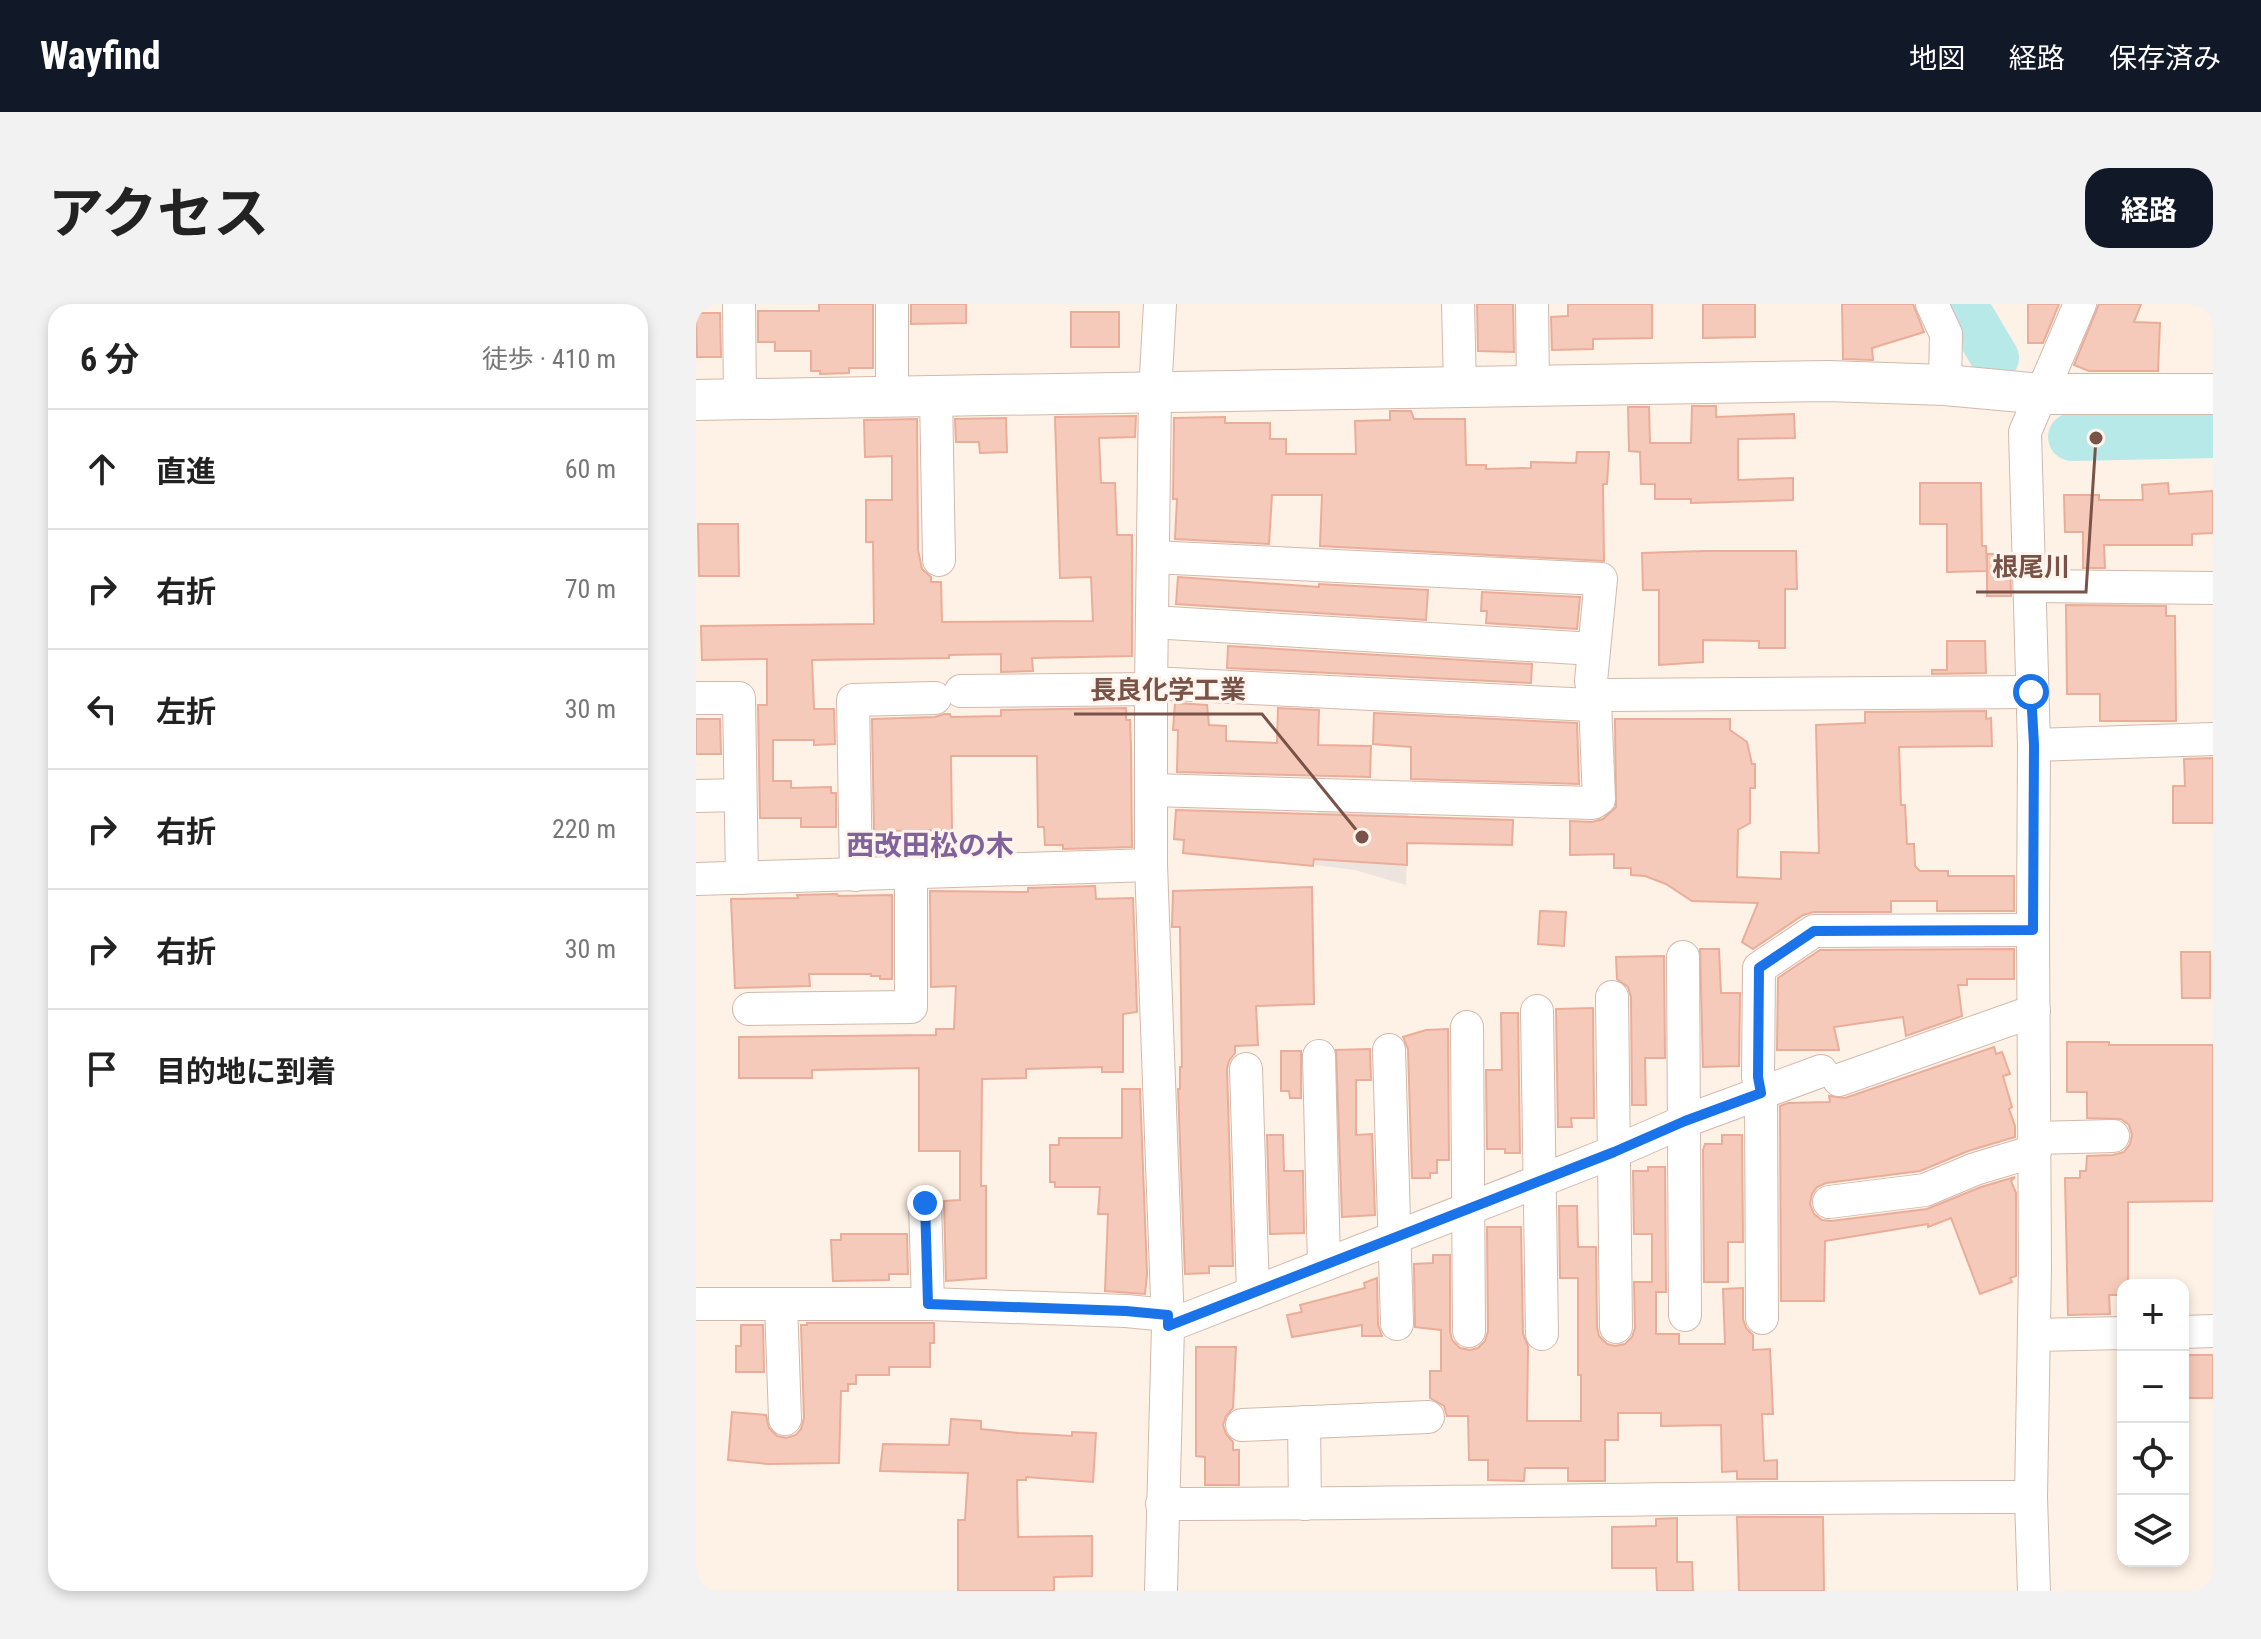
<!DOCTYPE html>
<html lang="ja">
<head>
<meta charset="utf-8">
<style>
	:root { --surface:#fff; --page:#f2f2f2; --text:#222; --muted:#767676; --line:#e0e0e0; --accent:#111827 }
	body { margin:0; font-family:"Roboto Condensed","Noto Sans JP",sans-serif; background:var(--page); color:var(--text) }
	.controls { position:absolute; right:24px; bottom:24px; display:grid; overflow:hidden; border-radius:16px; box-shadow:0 4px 12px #0003 }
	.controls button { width:72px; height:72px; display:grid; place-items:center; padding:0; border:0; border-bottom:2px solid var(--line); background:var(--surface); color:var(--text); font:40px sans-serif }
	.stop { position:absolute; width:24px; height:24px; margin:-18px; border:6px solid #1a73e8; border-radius:50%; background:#fff }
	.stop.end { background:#1a73e8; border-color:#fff; box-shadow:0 2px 8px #0008 }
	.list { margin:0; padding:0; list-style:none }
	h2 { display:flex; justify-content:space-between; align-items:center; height:104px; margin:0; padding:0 32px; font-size:34px }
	h2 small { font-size:26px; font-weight:400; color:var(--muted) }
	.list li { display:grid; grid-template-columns:52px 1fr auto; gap:24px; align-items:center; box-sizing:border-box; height:120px; padding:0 32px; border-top:2px solid var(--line) }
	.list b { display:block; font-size:30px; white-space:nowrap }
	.list em { font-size:26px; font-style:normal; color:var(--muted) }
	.icon { flex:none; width:44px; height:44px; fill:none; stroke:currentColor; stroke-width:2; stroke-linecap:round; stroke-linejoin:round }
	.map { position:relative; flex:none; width:1517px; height:1287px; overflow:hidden; border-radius:24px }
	header { display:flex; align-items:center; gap:48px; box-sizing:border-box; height:112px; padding:0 40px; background:var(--accent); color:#fff }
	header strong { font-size:38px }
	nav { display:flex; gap:44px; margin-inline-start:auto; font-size:28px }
	.intro { display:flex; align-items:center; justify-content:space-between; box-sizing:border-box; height:192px; padding:0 48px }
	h1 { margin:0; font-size:56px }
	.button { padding:20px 36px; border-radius:24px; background:var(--accent); color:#fff; font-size:28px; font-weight:700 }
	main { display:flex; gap:48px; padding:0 48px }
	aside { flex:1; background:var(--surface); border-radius:24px; box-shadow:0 4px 12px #0003 }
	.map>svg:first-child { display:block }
</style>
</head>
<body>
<header>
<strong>Wayfind</strong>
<nav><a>地図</a><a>経路</a><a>保存済み</a></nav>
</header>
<div class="intro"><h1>アクセス</h1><a class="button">経路</a></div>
<main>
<aside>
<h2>6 分<small>徒歩 · 410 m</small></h2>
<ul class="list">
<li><svg class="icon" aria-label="ahead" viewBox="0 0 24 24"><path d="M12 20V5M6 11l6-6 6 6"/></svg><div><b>直進</b></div><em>60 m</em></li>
<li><svg class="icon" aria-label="right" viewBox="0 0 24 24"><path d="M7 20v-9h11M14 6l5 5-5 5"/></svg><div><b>右折</b></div><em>70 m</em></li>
<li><svg class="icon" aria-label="left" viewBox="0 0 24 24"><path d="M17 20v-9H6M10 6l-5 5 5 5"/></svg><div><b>左折</b></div><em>30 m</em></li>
<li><svg class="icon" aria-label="right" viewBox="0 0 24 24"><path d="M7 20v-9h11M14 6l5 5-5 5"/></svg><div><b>右折</b></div><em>220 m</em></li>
<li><svg class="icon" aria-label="right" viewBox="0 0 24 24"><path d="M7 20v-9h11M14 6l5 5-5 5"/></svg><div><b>右折</b></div><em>30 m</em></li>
<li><svg class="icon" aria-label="arrive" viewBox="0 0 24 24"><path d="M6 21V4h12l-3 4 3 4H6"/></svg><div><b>目的地に到着</b></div></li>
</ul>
</aside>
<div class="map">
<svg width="1517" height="1287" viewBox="0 0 1517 1287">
	<rect width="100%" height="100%" fill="#fef1e5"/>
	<polygon fill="#eee4df" points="622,502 713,505 710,581 659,566 619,561"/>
	<polygon fill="#b7e9e9" stroke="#9ddadc" stroke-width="2" points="1517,117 1517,145 1394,151 1392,123"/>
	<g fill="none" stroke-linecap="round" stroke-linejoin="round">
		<g stroke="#b7e9e9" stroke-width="48">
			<polyline points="1267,0 1299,54"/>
			<polyline points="1376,133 1517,130"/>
		</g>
	</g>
	<g fill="#f6caba" stroke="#eaad99" stroke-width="2">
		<polygon points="123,0 177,0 177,64 153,64 153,69 124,70 124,67 115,67 115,47 79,47 79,38 62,38 62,7 123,7"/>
		<polygon points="215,0 270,0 270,19 215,20"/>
		<polygon points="781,0 817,0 818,48 782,47"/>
		<polygon points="872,0 956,0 956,34 897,35 897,45 856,46 855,13 872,12"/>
		<polygon points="1007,0 1059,0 1059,33 1007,34"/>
		<polygon points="1146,0 1217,0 1228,28 1176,44 1177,56 1147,55"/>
		<polygon points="1332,0 1363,0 1347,39 1332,39"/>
		<polygon points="1403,0 1445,0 1438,18 1464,19 1462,67 1393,67 1378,61"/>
		<rect x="375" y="8" width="48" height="35"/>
		<polygon points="0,9 24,9 25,53 1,53"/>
		<polygon points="996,102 1020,102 1020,113 1098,110 1099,134 1042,135 1042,176 1097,174 1097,196 995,199 995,195 959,195 959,180 945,180 944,148 933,147 932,103 953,103 954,139 995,139"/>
		<polygon points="694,107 715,107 718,115 769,115 770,161 790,161 790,165 835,164 835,158 880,159 881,148 913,148 911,180 907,180 908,257 624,242 626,191 576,191 573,240 479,235 481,195 477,195 478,114 529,113 529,119 574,119 574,135 590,135 590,150 660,150 659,117 694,116"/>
		<polygon points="440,112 439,133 403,134 405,179 419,179 421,231 436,231 436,352 336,354 337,367 305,368 305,350 253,351 253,354 116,356 118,405 138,405 139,440 118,441 118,436 77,436 77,477 95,477 95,484 135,483 135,489 140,489 140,523 105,523 105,514 64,514 62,401 71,401 71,355 6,356 5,322 178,320 177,238 170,238 170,196 196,196 196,152 169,153 168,116 221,115 222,246 226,265 235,273 235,278 245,278 246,318 397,317 395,273 364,274 359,113"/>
		<polygon points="310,114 311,148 284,149 283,138 260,138 259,115"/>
		<polygon points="1224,179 1285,179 1286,242 1290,242 1291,267 1251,268 1251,220 1224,220"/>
		<polygon points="1472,179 1473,190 1517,187 1517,229 1496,230 1496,241 1408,241 1409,264 1387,264 1387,228 1369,228 1368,191 1403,191 1403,196 1447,196 1446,181"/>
		<polygon points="2,220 42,220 43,272 3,272"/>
		<polygon points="1008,247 1100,247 1101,285 1089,285 1089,344 1063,344 1063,337 1007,336 1007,358 963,361 963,286 947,286 946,249"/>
		<polygon points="1291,250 1314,250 1315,292 1291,292"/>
		<polygon points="482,273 623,283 623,280 732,286 730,316 480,300"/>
		<polygon points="786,288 884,293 881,325 790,319 791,307 785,307"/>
		<polygon points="1370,301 1470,302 1470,312 1479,312 1480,417 1404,417 1404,390 1371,390"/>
		<polygon points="1251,337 1289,337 1290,369 1236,370 1236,366 1251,366"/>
		<polygon points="532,342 836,360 835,379 531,364"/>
		<polygon points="479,399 511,401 513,421 530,422 530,437 581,439 582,404 623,406 622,441 675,442 674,473 481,468 482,426 477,426"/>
		<polygon points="430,404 430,416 434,416 435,443 436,543 367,545 367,541 349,541 348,523 342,523 341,452 255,452 256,526 178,527 176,415 239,413 248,410 254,410 255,413 305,412 305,406"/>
		<polygon points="1290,407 1290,415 1295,414 1296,442 1203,443 1205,501 1209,501 1211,540 1218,540 1219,562 1224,567 1252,567 1252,572 1318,572 1318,607 1241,607 1241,597 1195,597 1195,608 1118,608 1107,611 1057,645 1046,638 1062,599 996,597 970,580 949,572 935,571 935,564 918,564 918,550 874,551 874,517 896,518 907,515 920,503 919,415 1034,415 1034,426 1051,438 1056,460 1059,460 1059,484 1054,484 1054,519 1042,526 1041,573 1085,575 1085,548 1123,549 1120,421 1169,419 1169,408"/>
		<polygon points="678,409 881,419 883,480 715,475 715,443 677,440"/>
		<polygon points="0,415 24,415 25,450 0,450"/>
		<polygon points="1517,454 1517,519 1477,519 1477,482 1489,482 1488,455"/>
		<polygon points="480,506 817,516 816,541 711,539 711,561 618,555 617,562 487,549 488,536 478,535"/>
		<polygon points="399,582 400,595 437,594 441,708 427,710 427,768 406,768 406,763 363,764 330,765 330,774 286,775 285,882 290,882 290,974 250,977 248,897 264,896 264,847 223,847 223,764 116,766 116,774 43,774 43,733 240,731 240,725 258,725 260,682 235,683 234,587 332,588 332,584"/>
		<polygon points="616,583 618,700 560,702 562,741 539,742 539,749 533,757 531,765 537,962 513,962 513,969 489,970 482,785 484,785 484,763 486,763 484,623 476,623 477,587"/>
		<polygon points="141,590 142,592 196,591 196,675 184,675 184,672 175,672 175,670 113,670 114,682 39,684 35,595 102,594 101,591"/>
		<polygon points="844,607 870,608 868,642 842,640"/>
		<polygon points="1004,645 1023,645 1025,689 1044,689 1043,762 1007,763"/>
		<polygon points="1318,645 1318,675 1271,675 1271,681 1262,681 1266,712 1210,732 1207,713 1138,723 1143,746 1081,746 1082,674 1124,646"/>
		<polygon points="1485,648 1514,648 1514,694 1486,694"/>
		<polygon points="968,652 969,754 949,754 950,801 936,801 935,693 932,683 921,675 920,653"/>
		<polygon points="897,704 898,814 875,814 876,823 862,823 860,705"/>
		<polygon points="805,709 822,709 824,849 809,849 809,845 791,845 790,766 806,766"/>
		<polygon points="752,725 753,856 741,856 741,869 734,869 734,874 716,874 712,745 707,733 730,726"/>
		<polygon points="1371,738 1413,738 1413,741 1517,741 1517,897 1432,898 1432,981 1427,981 1427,991 1413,991 1414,1010 1372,1011 1369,874 1384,874 1384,867 1390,867 1391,852 1417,851 1428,848 1434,840 1436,831 1433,821 1425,815 1391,814 1391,788 1371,788"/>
		<polygon points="1298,743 1300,750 1306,748 1314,770 1307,772 1316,803 1313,805 1319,822 1319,833 1272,847 1224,867 1130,879 1121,883 1116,890 1114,900 1118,910 1126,916 1135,917 1231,905 1285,883 1319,873 1315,877 1320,889 1320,972 1314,974 1316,978 1284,990 1255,914 1232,923 1232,920 1129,937 1128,997 1085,997 1084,802 1092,799 1134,798 1133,792 1149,794"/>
		<polygon points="674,745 675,776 660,776 660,831 676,830 679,911 646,913 640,746"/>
		<polygon points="585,747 605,747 605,794 594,794 593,787 585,787"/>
		<polygon points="426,785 444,785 451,970 449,990 409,987 412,910 402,910 404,883 359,883 359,878 354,878 354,841 363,841 363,834 426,834"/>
		<polygon points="571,831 587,831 588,867 607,867 608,929 574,930"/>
		<polygon points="1026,831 1046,831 1047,938 1032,938 1032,978 1008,978 1007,846 1009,840 1026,840"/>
		<polygon points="952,863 969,863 970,988 960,988 960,1030 983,1030 983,1040 1029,1040 1027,985 1047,984 1047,1015 1050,1024 1057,1031 1057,1046 1074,1045 1077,1110 1066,1110 1068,1157 1081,1156 1081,1175 1041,1175 1041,1167 1026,1168 1025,1121 965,1122 965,1109 922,1109 922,1136 909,1136 909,1177 872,1177 872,1164 829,1164 828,1177 792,1176 792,1156 773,1156 772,1112 751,1112 748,1102 734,1094 734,1067 745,1067 745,1026 719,1023 718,960 737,959 737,951 754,951 754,1027 756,1036 764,1044 774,1046 782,1044 789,1037 792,1027 791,923 825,923 827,1030 832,1042 831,1117 885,1117 885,1071 882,1071 882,974 864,974 863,902 881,902 882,943 900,943 901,1023 903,1032 911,1040 919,1042 929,1040 936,1033 939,1024 938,978 956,978 956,930 938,930 937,867 952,867"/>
		<polygon points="145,930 211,930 212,970 193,970 193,976 137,977 135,936 145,936"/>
		<polygon points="681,974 682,1021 686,1032 666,1032 666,1021 596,1033 591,1011 606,1008 604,1001 669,984 668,979"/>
		<polygon points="111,1019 238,1019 238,1039 234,1039 234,1063 193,1063 193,1071 160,1071 160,1080 152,1080 152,1087 145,1087 143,1159 72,1160 32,1156 36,1108 70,1111 73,1124 81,1132 90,1134 100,1131 105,1125 108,1114 105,1021 111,1021"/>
		<polygon points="45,1021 67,1021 68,1068 40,1068 40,1042 45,1042"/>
		<polygon points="500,1043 540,1043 537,1104 530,1112 527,1121 530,1130 537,1138 537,1146 543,1146 543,1181 509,1181 509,1153 500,1152"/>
		<rect x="1487" y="1051" width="30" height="43"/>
		<polygon points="255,1115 285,1117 285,1125 323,1129 376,1132 376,1128 400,1129 397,1178 330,1173 330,1176 321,1176 322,1233 396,1232 396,1272 358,1273 358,1287 262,1287 262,1216 269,1216 272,1169 184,1167 187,1140 253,1141"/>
		<polygon points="1041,1213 1127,1213 1128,1287 1043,1287"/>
		<polygon points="981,1214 981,1258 996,1258 997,1287 961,1287 960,1264 916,1264 916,1223 960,1222 960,1215"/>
	</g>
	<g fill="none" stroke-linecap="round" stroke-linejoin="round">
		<defs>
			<g id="minor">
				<polyline points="43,0 44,95"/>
				<polyline points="196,0 196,93"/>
				<polyline points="464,0 459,89 455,385 455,561 472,1022 465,1287"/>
				<polyline points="762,0 764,84"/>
				<polyline points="836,0 837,83"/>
				<polyline points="1236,0 1250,30 1249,81"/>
				<polyline points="240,91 243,256"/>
				<polyline points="1334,282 1517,284"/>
				<polyline points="456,318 898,345"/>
				<polyline points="455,379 895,401 910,391 1335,388"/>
				<polyline points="265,387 455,385"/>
				<polyline points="0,394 43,394 46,574"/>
				<polyline points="1338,441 1517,435"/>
				<polyline points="455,486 897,499 903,495 899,398 895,377 905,275 457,253"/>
				<polyline points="0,492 44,491"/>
				<polyline points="160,571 157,396 239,394"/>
				<polyline points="0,575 455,561"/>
				<polyline points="987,653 989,1011"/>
				<polyline points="916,693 920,1023"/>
				<polyline points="53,705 215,703 215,568"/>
				<polyline points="841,707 846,1030"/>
				<polyline points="771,723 773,1027"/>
				<polyline points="693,746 701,1020"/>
				<polyline points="623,752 628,961"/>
				<polyline points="550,765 557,989"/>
				<polyline points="1143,776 1338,707"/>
				<polyline points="1339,834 1417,832"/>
				<polyline points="1133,898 1229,886 1279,865 1339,847"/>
				<polyline points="229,899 232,1000"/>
				<polyline points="0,1000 232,1000 430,1007 472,1011"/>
				<polyline points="85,1000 89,1115"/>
				<polyline points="1066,1014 1065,789 1062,773 1063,664 1118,627 1337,626"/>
				<polyline points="472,1022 918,848 989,817 1125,767"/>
				<polyline points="1487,1028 1517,1027"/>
				<polyline points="1339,1031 1427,1029"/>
				<polyline points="608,1118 609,1200"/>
				<polyline points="546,1121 732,1113"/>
				<path d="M 466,1200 C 756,1200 1045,1192 1335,1193"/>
				<polyline points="1338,1287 1335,1193 1339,963 1337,626 1338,441 1329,128 1384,0"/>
			</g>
			<polyline id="tertiary" points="0,96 1132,77 1249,81 1346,90 1517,90"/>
		</defs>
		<use href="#minor" stroke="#d3b9ac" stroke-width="34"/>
		<use href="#tertiary" stroke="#d3b9ac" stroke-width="42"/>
		<use href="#minor" stroke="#fff" stroke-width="32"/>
		<use href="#tertiary" stroke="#fff" stroke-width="40"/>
	</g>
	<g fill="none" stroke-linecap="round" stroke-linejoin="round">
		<polyline stroke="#1a73e8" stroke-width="10" points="229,899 232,1000 430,1007 472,1011 472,1022 918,848 989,817 1065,789 1062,773 1063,664 1118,627 1337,626 1338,441 1335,388"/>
	</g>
	<g text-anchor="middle" stroke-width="6" stroke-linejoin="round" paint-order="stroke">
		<g font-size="28" font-weight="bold" fill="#82629d" stroke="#fff5ed">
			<text x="234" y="551">西改田松の木</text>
		</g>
	</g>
	<path fill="none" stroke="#795347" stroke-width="3" d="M1400 134L1390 288H1280M666 533L566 410H378"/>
	<g fill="#795347" stroke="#fff5ed" stroke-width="3">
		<circle cx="1400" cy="134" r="8"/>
		<circle cx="666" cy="533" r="8"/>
	</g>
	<g font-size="26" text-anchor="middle" font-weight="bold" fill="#795347" stroke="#fff5ed" stroke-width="6" stroke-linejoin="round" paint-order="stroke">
		<text x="1335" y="272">根尾川</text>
		<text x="472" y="395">長良化学工業</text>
	</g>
</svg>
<div class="controls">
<button>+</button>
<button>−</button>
<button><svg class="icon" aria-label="locate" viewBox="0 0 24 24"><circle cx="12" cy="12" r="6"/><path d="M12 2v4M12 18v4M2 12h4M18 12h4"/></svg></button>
<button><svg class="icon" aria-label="layers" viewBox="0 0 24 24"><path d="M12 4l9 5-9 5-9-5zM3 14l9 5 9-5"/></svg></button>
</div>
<div class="stop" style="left:1335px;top:388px"></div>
<div class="stop end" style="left:229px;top:899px"></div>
</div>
</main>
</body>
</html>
